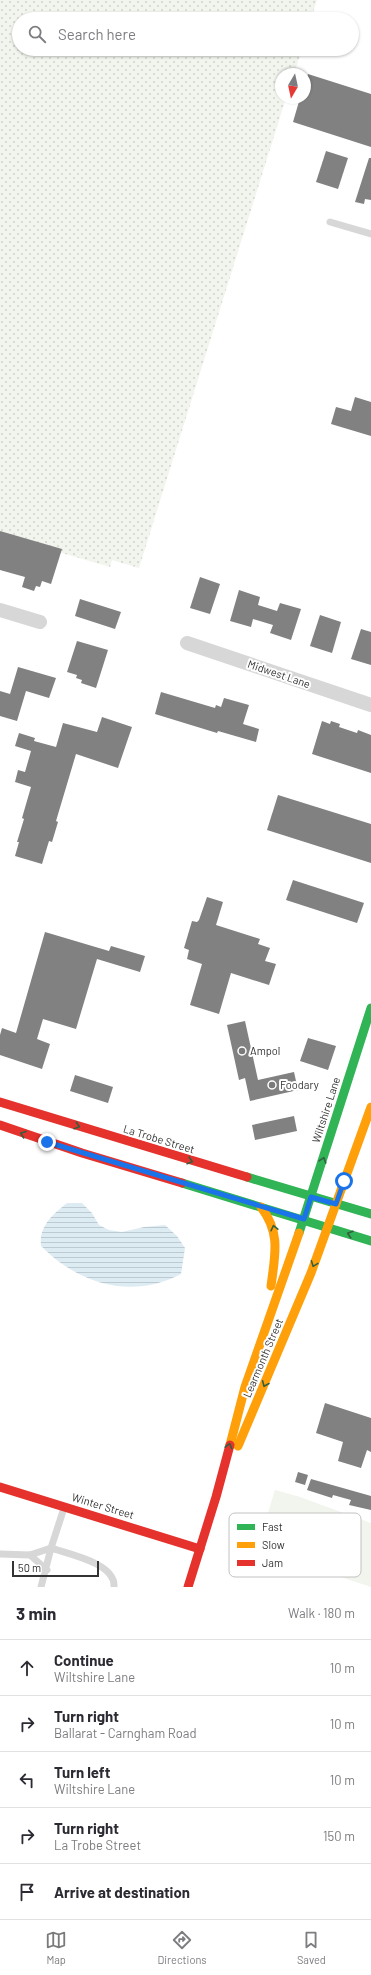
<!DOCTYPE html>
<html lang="en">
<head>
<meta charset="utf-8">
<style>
	:root { --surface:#fff; --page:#f7f7f7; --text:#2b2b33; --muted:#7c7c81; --line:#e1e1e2; --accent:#7a7a7a }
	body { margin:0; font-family:Barlow,sans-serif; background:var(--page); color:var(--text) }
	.compass { position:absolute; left:275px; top:68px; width:36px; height:36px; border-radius:50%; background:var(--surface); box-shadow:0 1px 3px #0004; rotate:189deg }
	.scale { position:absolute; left:12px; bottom:10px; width:87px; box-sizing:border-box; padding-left:4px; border:2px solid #333; border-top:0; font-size:11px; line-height:14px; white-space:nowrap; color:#333; -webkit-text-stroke:3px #fff; paint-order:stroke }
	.stop { position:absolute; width:12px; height:12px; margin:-9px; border:3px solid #1a73e8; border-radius:50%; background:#fff }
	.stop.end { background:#1a73e8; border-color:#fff; box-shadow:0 1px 4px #0008 }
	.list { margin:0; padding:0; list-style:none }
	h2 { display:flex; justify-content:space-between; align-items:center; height:52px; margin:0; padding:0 16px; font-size:17px }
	h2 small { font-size:13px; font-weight:400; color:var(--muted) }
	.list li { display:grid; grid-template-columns:26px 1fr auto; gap:12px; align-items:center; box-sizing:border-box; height:56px; padding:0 16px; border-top:1px solid var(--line) }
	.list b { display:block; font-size:15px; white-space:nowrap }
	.list p { margin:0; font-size:13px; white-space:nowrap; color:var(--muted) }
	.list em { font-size:13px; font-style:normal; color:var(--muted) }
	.icon { flex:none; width:22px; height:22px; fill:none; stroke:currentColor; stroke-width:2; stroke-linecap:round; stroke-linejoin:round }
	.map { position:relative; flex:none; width:371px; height:1587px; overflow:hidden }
	.search { position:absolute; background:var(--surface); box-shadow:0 1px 3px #0004; left:12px; right:12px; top:12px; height:44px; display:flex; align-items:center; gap:10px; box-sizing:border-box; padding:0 14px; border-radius:22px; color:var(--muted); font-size:15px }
	.sheet { height:332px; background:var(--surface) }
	nav { display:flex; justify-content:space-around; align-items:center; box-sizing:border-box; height:56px; border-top:1px solid var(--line); background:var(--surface); font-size:11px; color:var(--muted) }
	nav a { display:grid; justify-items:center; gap:2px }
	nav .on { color:var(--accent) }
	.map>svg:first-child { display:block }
</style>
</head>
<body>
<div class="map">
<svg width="371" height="1587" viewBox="0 0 371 1587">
	<defs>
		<pattern id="grass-dots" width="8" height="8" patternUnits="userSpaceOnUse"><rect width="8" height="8" fill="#f1f5ed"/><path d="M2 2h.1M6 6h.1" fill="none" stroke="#cfd2cc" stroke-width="1.8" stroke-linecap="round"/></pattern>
		<pattern id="water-rules" width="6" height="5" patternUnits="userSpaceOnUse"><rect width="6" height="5" fill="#ddebf3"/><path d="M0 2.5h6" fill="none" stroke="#becad1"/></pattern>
	</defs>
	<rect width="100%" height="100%" fill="#fff"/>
	<polygon fill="url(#grass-dots)" points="0,0 317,0 311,19 19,19 19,49 302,49 294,74 281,74 281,98 286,98 139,568 112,560 110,567 0,535"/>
	<polygon fill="#f1f5ed" points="275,1490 300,1497 371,1523 371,1587 257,1549"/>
	<path fill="url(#water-rules)" d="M 67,1203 L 82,1203 L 92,1213 L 99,1225 L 109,1230 L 122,1232 L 144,1227 L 165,1225 L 177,1236 L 185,1248 L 181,1274 C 132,1300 78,1284 41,1246 C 39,1226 52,1215 67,1203 Z"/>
	<g fill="#818181">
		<polygon points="308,74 371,94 371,147 293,122 300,98 305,98 305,84"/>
		<polygon points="326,151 348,158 338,189 316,182"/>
		<polygon points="369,158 371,158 371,200 365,199 364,204 355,202"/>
		<polygon points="355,397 371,402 371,436 331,424 336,407 351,411"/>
		<polygon points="0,531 62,549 51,584 42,581 40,587 36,586 34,591 22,587 25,577 0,570"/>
		<polygon points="200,577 220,584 210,614 190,608"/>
		<polygon points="239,590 260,597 258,605 277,611 280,603 301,609 291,640 270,633 273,625 253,619 251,627 230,621"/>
		<polygon points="80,599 121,612 115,629 75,616"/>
		<polygon points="320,615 341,622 332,653 310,646"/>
		<polygon points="361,629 371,632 371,665 351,659"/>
		<polygon points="77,641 108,650 96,688 81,683 82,680 76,678 77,675 67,672"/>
		<polygon points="18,667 56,678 49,698 26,691 17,721 0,716 0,691 10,694"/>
		<polygon points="161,692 215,708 216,705 221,707 224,698 249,705 243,724 259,729 256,742 218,731 217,733 155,714"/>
		<polygon points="102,717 132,727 118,768 76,754 56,821 58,822 52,842 49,841 42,864 15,856 19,842 17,842 24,819 22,818 31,787 15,782 18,770 25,772 31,751 15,746 19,733 35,738 34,741 56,747 63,723 97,732"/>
		<polygon points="322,721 330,724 331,721 340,724 339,727 357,733 358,730 371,735 371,773 312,754"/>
		<polygon points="278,795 371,824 371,863 267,830"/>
		<polygon points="293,880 364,903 357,923 286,900"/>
		<polygon points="207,897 223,902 216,925 260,939 258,944 270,948 265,961 276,964 269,985 231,973 219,1014 190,1005 202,964 187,959 189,950 184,948 192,921 197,922 199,920"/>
		<polygon points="45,932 109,951 111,946 145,956 140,972 97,959 76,1029 43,1019 37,1039 50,1044 42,1069 0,1055 0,1035 2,1028 16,1033"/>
		<polygon points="245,1021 258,1080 294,1072 298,1090 250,1101 245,1078 239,1080 227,1025"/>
		<polygon points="308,1038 336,1046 328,1070 300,1061"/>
		<polygon points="75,1075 113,1087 108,1103 70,1091"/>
		<polygon points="294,1116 297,1131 255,1140 252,1125"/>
		<polygon points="325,1403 371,1418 371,1452 367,1450 361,1468 338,1461 343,1442 316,1433"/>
		<polygon points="298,1472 308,1475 305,1485 295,1482"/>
		<polygon points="311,1479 371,1496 371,1510 349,1505 351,1500 333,1495 332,1498 307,1490"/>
	</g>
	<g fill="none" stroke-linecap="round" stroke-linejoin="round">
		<g stroke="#d7d7d7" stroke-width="7">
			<polyline points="330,222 371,234"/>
			<polyline points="0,1554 30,1555 51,1548 64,1508"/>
			<polyline points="30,1555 47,1570"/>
			<path d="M 41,1587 L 51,1548 C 68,1554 116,1563 114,1587"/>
		</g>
		<g stroke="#d7d7d7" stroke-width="14">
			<polyline points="0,610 40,622"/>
			<polyline points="187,643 371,705"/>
		</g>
		<g stroke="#30b455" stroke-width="9">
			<polyline points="247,1177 371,1214"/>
			<polyline points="182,1183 371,1241"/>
			<polyline points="299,1233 371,1008"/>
		</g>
		<g stroke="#ff9f0a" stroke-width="9">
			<path d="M 261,1207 C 281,1233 275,1255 271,1286"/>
			<polyline points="230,1445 245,1387 299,1233"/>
			<polyline points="238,1446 311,1273 371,1107"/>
		</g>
		<g stroke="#e5322d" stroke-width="9">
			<polyline points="0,1102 247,1177"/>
			<polyline points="0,1125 82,1153 182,1183"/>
			<polyline points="0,1487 200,1549"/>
			<polyline points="188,1587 216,1497 230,1445"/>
		</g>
	</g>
	<defs><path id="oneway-chevron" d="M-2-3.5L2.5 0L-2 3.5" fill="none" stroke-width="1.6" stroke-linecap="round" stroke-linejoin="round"/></defs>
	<g stroke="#32603f">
		<use href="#oneway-chevron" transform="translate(77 1126) rotate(17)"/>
		<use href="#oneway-chevron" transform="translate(23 1134) rotate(-160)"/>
		<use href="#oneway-chevron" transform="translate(323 1160) rotate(-72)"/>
		<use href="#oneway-chevron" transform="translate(190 1161) rotate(17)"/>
		<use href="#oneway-chevron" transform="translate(274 1228) rotate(-103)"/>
		<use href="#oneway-chevron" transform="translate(350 1234) rotate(-162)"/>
		<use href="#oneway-chevron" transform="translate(314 1264) rotate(111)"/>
		<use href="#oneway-chevron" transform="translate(265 1384) rotate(113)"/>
		<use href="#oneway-chevron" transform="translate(229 1446) rotate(-76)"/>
	</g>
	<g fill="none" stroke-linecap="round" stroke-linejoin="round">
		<polyline stroke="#1a73e8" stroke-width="5" points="47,1142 304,1219 311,1197 336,1204 344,1181"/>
	</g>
	<g fill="#7a7a7a" stroke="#fff" stroke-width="1.5">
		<circle cx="242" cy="1051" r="4"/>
		<circle cx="272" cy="1085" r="4"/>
	</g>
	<g text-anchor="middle" stroke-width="4" stroke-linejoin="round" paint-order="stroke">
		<g font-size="11" fill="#333" stroke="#fff">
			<text transform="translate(279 674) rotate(19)" y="4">Midwest Lane</text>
			<text transform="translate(326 1110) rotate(-72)" y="4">Wiltshire Lane</text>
			<text transform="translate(159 1139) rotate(17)" y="4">La Trobe Street</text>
			<text transform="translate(263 1358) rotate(-67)" y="4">Learmonth Street</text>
			<text transform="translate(103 1506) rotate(17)" y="4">Winter Street</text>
		</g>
		<g font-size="11" fill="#333" stroke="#fff" text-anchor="start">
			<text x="250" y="1055">Ampol</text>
			<text x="280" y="1089">Foodary</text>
		</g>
	</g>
	<rect x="229" y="1513" width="132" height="64" rx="6" fill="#fff" stroke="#c2c2c2" stroke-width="1"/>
	<rect x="237" y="1524" width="18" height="6" fill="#30b455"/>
	<rect x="237" y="1542" width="18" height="6" fill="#ff9f0a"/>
	<rect x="237" y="1560" width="18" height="6" fill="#e5322d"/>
	<g font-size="11" fill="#333">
		<text x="262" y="1531">Fast</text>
		<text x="262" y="1549">Slow</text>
		<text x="262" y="1567">Jam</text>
	</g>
</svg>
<svg class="compass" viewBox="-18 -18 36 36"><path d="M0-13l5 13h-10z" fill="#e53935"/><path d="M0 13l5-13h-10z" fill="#7c7c81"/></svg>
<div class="scale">50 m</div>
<div class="stop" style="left:344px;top:1181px"></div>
<div class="stop end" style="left:47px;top:1142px"></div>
<div class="search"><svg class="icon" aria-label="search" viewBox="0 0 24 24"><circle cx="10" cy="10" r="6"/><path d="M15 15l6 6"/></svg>Search here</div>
</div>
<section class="sheet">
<h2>3 min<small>Walk · 180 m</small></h2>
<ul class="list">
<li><svg class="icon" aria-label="ahead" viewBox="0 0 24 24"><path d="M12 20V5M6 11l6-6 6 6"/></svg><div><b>Continue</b><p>Wiltshire Lane</p></div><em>10 m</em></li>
<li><svg class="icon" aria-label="right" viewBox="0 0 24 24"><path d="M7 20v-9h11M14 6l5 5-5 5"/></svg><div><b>Turn right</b><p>Ballarat - Carngham Road</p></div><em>10 m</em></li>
<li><svg class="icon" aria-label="left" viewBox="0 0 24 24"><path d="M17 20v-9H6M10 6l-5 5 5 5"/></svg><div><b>Turn left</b><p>Wiltshire Lane</p></div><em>10 m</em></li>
<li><svg class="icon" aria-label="right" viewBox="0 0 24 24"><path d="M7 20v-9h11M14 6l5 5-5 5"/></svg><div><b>Turn right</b><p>La Trobe Street</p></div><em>150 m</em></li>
<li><svg class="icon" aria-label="arrive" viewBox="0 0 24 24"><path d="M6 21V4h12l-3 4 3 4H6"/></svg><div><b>Arrive at destination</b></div></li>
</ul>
</section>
<nav>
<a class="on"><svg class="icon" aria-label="map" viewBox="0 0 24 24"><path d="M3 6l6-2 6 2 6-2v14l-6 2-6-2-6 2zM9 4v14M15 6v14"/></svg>Map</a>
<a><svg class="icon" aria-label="directions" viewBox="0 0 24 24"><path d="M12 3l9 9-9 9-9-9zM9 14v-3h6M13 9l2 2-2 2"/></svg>Directions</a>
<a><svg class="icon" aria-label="saved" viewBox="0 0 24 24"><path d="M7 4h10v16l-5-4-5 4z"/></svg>Saved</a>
</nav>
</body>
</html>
